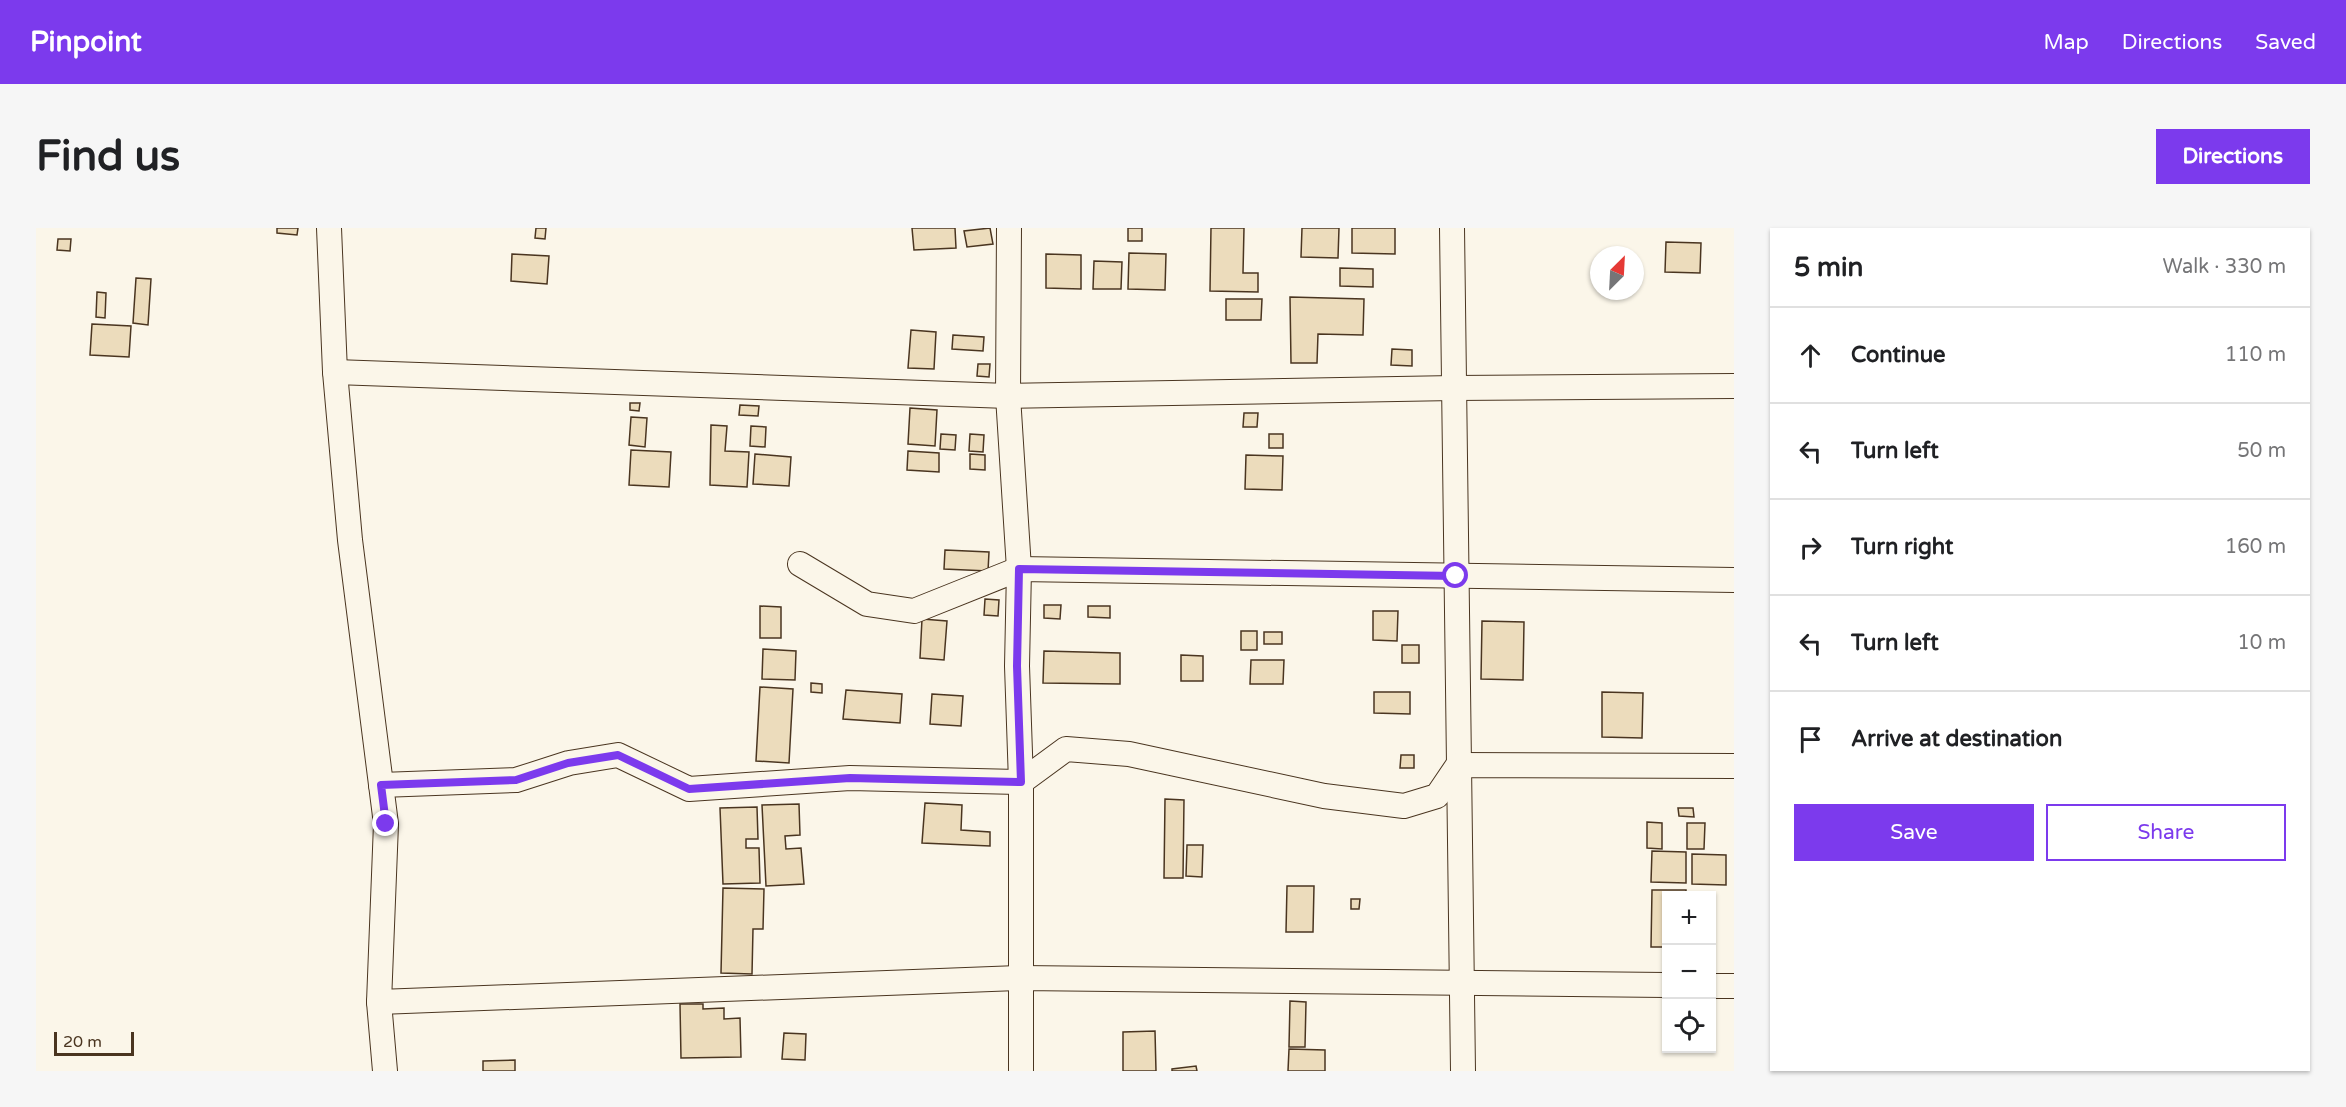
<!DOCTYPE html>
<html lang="en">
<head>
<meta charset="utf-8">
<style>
	:root { --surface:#fff; --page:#f6f6f6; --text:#202124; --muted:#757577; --line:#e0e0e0; --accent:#7c3aed }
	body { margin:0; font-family:"Varela Round",sans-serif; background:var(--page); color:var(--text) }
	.controls { position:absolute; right:18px; bottom:18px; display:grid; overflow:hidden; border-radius:0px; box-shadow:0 2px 4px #0004 }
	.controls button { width:54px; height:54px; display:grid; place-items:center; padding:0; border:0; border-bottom:2px solid var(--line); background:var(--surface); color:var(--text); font:30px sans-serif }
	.compass { position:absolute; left:1554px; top:18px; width:54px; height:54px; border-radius:50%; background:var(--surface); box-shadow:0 2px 4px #0004; rotate:24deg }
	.scale { position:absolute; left:18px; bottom:15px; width:80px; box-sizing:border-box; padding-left:6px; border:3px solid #4a3520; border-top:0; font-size:16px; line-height:21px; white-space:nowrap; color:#4a3520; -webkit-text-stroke:4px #fbf6e9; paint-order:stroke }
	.stop { position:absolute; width:18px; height:18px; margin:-14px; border:4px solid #7c3aed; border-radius:50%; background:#fff }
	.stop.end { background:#7c3aed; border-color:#fff; box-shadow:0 2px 6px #0008 }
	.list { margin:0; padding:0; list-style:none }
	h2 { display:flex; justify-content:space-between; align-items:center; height:78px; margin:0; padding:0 24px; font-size:26px }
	h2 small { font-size:20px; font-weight:400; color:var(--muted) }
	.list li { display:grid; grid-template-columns:39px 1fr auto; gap:18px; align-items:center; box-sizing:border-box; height:96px; padding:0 24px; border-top:2px solid var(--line) }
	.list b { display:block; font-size:22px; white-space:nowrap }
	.list em { font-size:20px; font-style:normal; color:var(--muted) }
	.actions { display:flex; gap:12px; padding:18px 24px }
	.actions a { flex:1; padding:14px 0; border:2px solid var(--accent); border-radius:0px; text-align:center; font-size:21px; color:var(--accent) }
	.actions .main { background:var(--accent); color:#fff }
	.icon { flex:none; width:33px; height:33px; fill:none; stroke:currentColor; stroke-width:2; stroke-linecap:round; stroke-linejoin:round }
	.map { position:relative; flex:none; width:1698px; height:843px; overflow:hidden; border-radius:0px }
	header { display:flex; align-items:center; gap:36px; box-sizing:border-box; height:84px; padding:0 30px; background:var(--accent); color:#fff }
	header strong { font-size:28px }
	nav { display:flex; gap:33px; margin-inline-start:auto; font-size:21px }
	.intro { display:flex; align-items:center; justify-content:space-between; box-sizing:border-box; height:144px; padding:0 36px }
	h1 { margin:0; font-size:42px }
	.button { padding:15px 27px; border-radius:0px; background:var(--accent); color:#fff; font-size:21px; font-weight:700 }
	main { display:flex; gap:36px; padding:0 36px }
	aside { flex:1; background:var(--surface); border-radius:0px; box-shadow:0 2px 4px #0004 }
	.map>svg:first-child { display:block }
</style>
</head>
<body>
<header>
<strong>Pinpoint</strong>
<nav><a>Map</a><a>Directions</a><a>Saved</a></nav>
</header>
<div class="intro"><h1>Find us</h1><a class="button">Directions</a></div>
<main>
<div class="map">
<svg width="1698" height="843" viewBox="0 0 1698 843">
	<rect width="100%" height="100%" fill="#fbf6e9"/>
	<g fill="#ecdcbc" stroke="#4a3520" stroke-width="1.5">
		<polygon points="241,0 262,0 261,7 241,5"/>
		<polygon points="500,0 510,0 509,11 499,10"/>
		<polygon points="876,0 919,0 920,20 878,22"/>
		<polygon points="954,0 957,16 931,19 928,3"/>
		<rect x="1092" y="0" width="14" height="13"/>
		<polygon points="1175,0 1208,0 1207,45 1222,45 1222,64 1174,63"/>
		<polygon points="1266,0 1303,0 1302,30 1265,29"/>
		<polygon points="1316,0 1359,0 1359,26 1316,25"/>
		<polygon points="22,11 35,11 34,23 21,22"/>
		<polygon points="1630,14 1665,15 1664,45 1629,44"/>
		<polygon points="1093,25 1130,26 1129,62 1092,61"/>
		<polygon points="476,26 513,28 511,56 475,53"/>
		<polygon points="1010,26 1045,27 1045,61 1010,60"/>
		<polygon points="1058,33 1086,34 1085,61 1057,61"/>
		<polygon points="1304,40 1337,41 1337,59 1304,58"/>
		<polygon points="100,50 115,51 112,97 97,95"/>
		<polygon points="61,64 70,65 69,90 60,89"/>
		<polygon points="1254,69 1328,71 1327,107 1282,106 1281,135 1255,135"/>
		<polygon points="1190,71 1226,71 1225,92 1190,92"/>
		<polygon points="56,96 95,98 93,129 54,127"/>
		<polygon points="875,102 900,104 898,141 872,140"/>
		<polygon points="917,107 948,109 947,123 916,121"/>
		<polygon points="1356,121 1376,122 1376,138 1355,137"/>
		<polygon points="942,136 954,136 953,149 941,148"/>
		<polygon points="594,175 604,175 603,183 594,182"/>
		<polygon points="704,177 723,178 722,188 703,187"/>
		<polygon points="874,180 901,182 899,218 872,216"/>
		<polygon points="1208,185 1222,185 1221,199 1207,199"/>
		<polygon points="595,189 611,190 609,219 593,217"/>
		<polygon points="675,197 691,198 689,223 713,224 711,259 674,257"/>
		<polygon points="715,198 730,199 729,219 714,218"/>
		<polygon points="905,206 920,207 919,222 904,221"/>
		<polygon points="934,206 948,207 947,224 933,223"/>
		<rect x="1233" y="206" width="14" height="14"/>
		<polygon points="595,222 635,224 633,259 593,257"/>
		<polygon points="872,223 903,225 903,244 871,242"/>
		<polygon points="719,226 755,229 753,258 717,256"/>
		<polygon points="934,226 949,227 949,242 934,241"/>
		<polygon points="1210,227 1247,228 1246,262 1209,261"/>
		<polygon points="909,322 953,324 952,343 908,341"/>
		<polygon points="949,371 963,372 962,388 948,387"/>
		<polygon points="1008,377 1025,377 1024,391 1008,390"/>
		<polygon points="724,378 745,379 745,410 724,410"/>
		<polygon points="1052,378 1074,378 1074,390 1052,389"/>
		<polygon points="1337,383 1362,383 1361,413 1337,412"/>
		<polygon points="886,391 911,393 908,432 884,430"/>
		<polygon points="1446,393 1488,394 1487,452 1445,451"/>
		<rect x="1205" y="403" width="16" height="19"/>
		<rect x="1228" y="404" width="18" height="12"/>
		<rect x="1366" y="417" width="17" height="18"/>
		<polygon points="727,421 760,423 759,452 726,451"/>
		<polygon points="1008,423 1084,425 1084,456 1007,455"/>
		<polygon points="1145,427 1167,428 1167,453 1145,453"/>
		<polygon points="1215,432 1248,432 1247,456 1214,456"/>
		<polygon points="775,455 786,456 786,465 775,464"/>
		<polygon points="724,459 757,461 753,535 720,533"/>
		<polygon points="810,462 866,466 864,495 807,491"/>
		<polygon points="1338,464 1374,464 1374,486 1338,485"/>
		<polygon points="1566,464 1607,465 1606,510 1566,509"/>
		<polygon points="896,466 927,468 925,498 894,496"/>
		<polygon points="1365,527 1378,527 1378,540 1364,540"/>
		<polygon points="1129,571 1148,572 1147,650 1128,650"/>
		<polygon points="889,575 926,577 925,602 954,604 954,618 886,615"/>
		<polygon points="763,576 764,607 749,608 750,621 765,620 768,656 730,658 726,577"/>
		<polygon points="721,579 722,611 710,611 710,620 723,620 724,655 687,656 684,580"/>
		<polygon points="1642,580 1657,580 1658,589 1643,588"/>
		<polygon points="1611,594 1626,595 1626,621 1611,620"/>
		<polygon points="1651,595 1669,595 1668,621 1651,621"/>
		<polygon points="1151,617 1167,617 1166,649 1150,648"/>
		<polygon points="1616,623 1650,624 1650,655 1615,654"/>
		<polygon points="1656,626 1690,627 1690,657 1656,656"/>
		<polygon points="1251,658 1278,658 1277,704 1250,704"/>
		<polygon points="687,660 728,661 727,701 717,701 716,746 685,745"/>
		<polygon points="1616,662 1650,662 1650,668 1630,668 1630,719 1615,719"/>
		<polygon points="1315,671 1324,671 1323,681 1315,681"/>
		<polygon points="1254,773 1270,774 1269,819 1253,819"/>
		<polygon points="644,776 667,776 667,781 688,780 688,791 704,790 705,829 645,830"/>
		<polygon points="1119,803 1120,843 1087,843 1087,804"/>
		<polygon points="748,805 770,806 769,832 746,831"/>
		<polygon points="1253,821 1289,822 1289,843 1252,843"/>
		<polygon points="479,832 479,843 447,843 447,833"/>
		<polygon points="1160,838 1161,843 1136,843 1136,841"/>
	</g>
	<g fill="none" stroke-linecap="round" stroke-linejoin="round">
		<defs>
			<g id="street">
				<polyline points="293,0 299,144 314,312 350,596 343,774 349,843"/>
				<polyline points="973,0 972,168 983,341 981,438 985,554 985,843"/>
				<polyline points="1416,0 1427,843"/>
				<polyline points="299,144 972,168 1418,160 1698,158"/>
				<polyline points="764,336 831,376 878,383 983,341 1698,352"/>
				<polyline points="345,557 480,552 533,535 582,527 653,561 814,550 985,554 1030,521 1093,526 1288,568 1368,578 1401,568 1422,537 1698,538"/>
				<polyline points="1676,758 1698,758"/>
				<polyline points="343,774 985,750 1630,757"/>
			</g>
		</defs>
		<use href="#street" stroke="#4a3520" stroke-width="26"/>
		<use href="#street" stroke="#fbf6e9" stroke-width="24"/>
	</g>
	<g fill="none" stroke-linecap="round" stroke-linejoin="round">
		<polyline stroke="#7c3aed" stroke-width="8" points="350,596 345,557 480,552 532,535 582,527 653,561 814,550 985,554 981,438 983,341 1420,348"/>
	</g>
</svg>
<div class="controls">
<button>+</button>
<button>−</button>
<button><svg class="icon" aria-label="locate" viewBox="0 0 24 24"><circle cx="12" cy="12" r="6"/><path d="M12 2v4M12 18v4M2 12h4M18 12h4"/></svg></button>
</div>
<svg class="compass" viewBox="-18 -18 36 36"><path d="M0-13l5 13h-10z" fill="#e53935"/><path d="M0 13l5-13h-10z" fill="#757577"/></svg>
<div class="scale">20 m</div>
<div class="stop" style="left:1420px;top:348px"></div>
<div class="stop end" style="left:350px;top:596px"></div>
</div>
<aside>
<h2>5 min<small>Walk · 330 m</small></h2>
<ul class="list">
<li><svg class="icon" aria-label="ahead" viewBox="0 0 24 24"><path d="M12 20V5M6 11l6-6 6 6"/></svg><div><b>Continue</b></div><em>110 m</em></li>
<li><svg class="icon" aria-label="left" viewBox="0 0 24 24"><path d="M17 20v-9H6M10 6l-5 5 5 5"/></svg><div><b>Turn left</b></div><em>50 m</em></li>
<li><svg class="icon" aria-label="right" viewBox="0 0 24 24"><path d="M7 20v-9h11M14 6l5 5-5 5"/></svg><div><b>Turn right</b></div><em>160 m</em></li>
<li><svg class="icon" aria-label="left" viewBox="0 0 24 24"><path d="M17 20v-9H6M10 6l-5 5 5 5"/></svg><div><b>Turn left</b></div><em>10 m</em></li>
<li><svg class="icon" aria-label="arrive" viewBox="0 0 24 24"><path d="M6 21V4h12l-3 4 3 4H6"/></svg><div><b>Arrive at destination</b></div></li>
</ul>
<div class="actions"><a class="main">Save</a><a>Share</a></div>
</aside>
</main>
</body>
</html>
